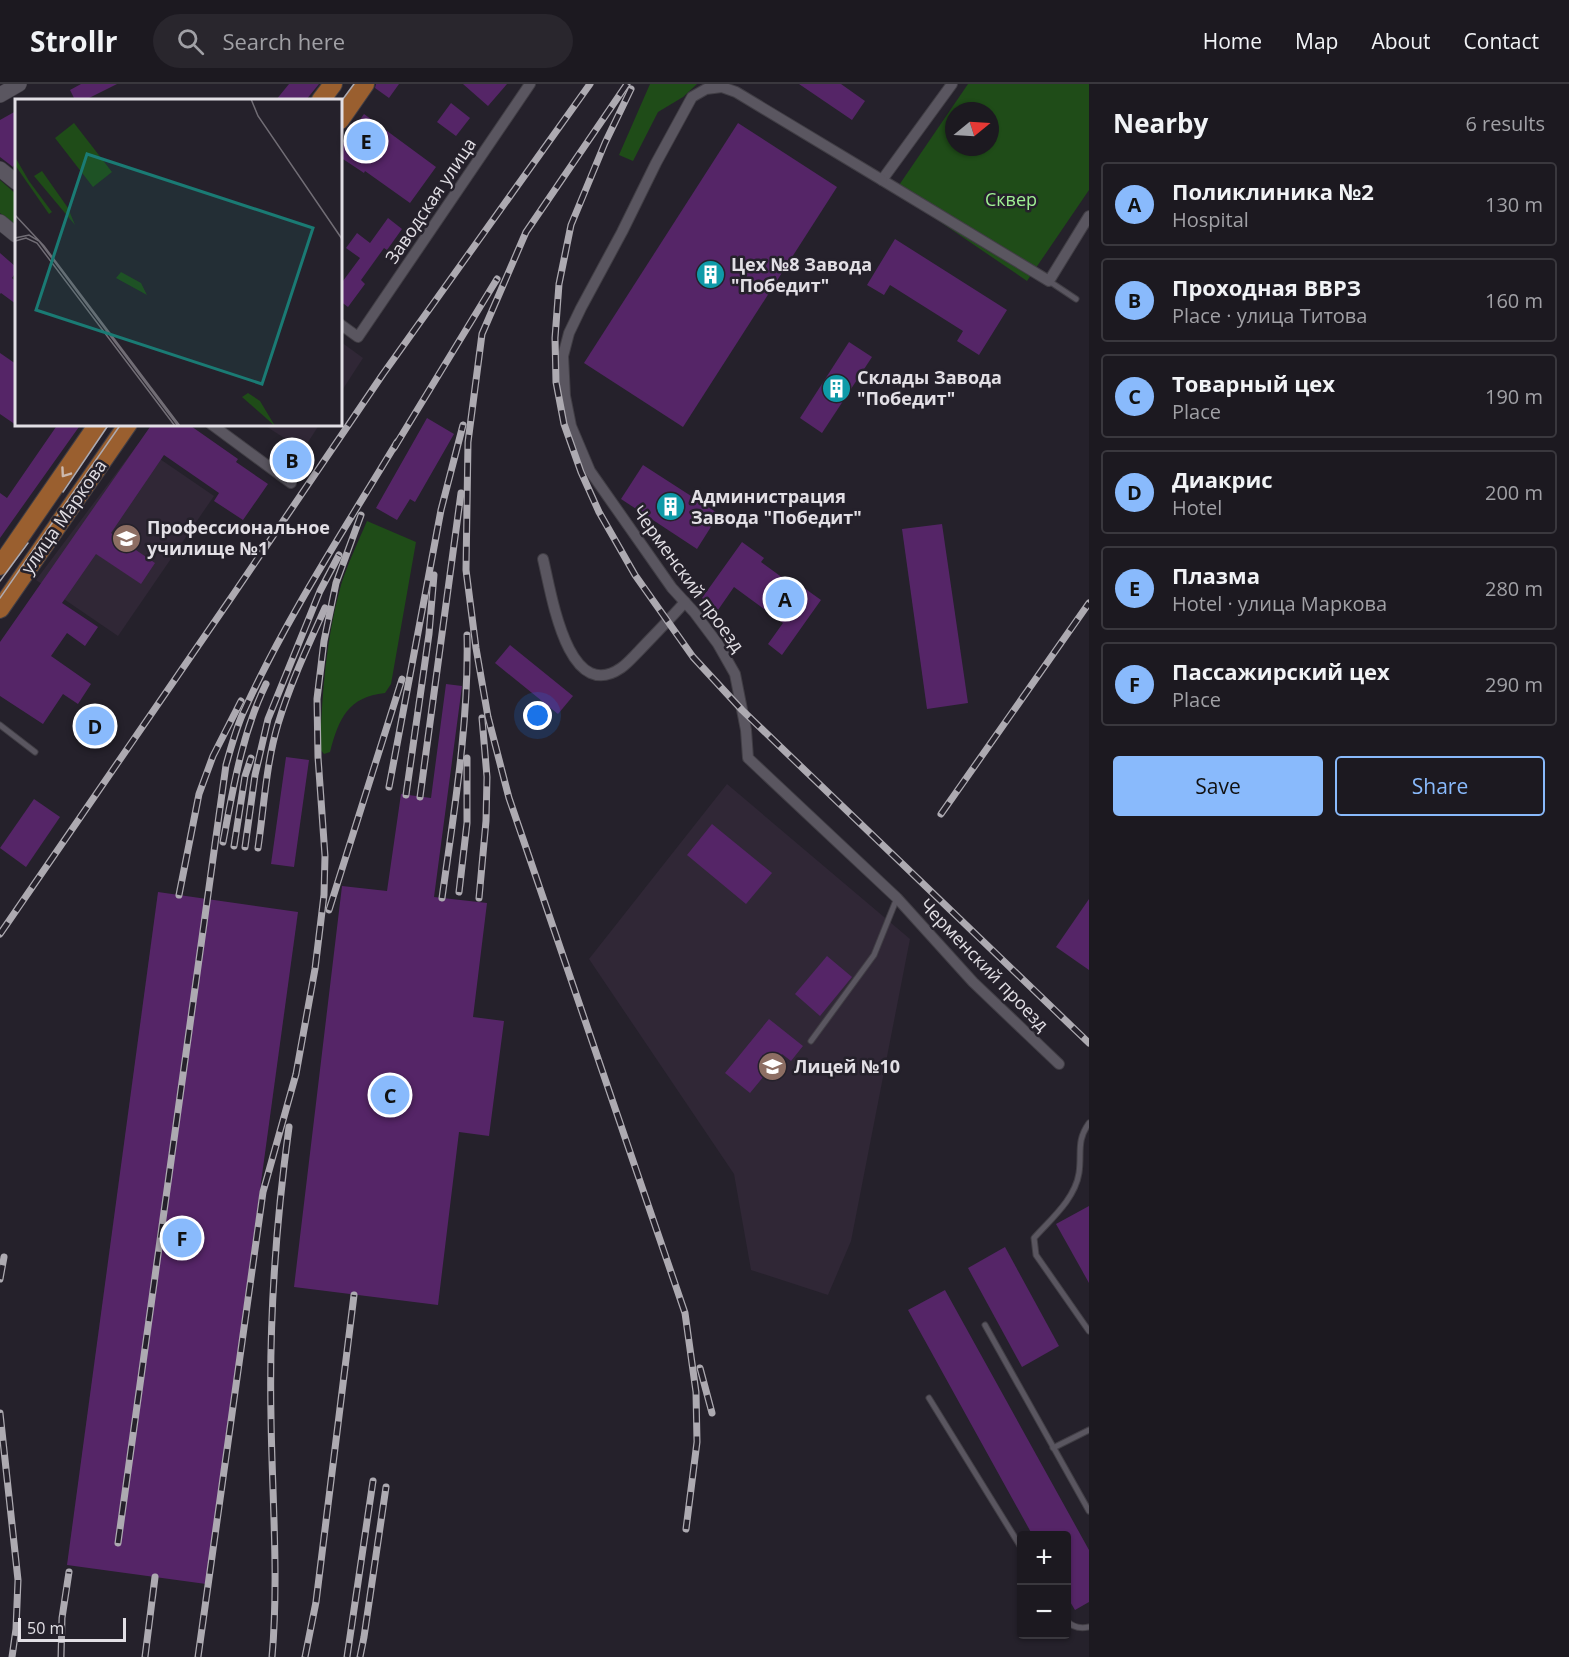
<!DOCTYPE html>
<html lang="en">
<head>
<meta charset="utf-8">
<style>
	:root { --surface:#1c1920; --page:#29262d; --text:#f1f3f6; --muted:#a0a0a5; --line:#3a383e; --accent:#89bafc }
	body { margin:0; font-family:"Open Sans",sans-serif; background:var(--page); color:var(--text) }
	.controls { position:absolute; right:18px; bottom:18px; display:grid; overflow:hidden; border-radius:6px; box-shadow:0 2px 4px #0004 }
	.controls button { width:54px; height:54px; display:grid; place-items:center; padding:0; border:0; border-bottom:2px solid var(--line); background:var(--surface); color:var(--text); font:30px sans-serif }
	.compass { position:absolute; left:945px; top:18px; width:54px; height:54px; border-radius:50%; background:var(--surface); box-shadow:0 2px 4px #0004; rotate:72deg }
	.scale { position:absolute; left:18px; bottom:15px; width:108px; box-sizing:border-box; padding-left:6px; border:3px solid #e2dfe5; border-top:0; font-size:16px; line-height:21px; white-space:nowrap; color:#e2dfe5; -webkit-text-stroke:4px #25212b; paint-order:stroke }
	.you { position:absolute; left:538px; top:632px; width:21px; height:21px; margin:-15px; border:4px solid #fff; border-radius:50%; background:#1a73e8; box-shadow:0 0 0 9px #1a73e833 }
	.badge { display:grid; place-items:center; width:39px; height:39px; border-radius:50%; background:var(--accent); color:#111; font-size:20px; font-weight:700 }
	.pin { position:absolute; translate:-50% -50%; border:3px solid #fff; box-shadow:0 2px 6px #0006 }
	.list { margin:0; padding:0; list-style:none }
	h2 { display:flex; justify-content:space-between; align-items:center; height:78px; margin:0; padding:0 24px; font-size:26px }
	h2 small { font-size:20px; font-weight:400; color:var(--muted) }
	.list li { display:grid; grid-template-columns:39px 1fr auto; gap:18px; align-items:center; box-sizing:border-box; height:84px; margin:0 12px 12px; padding:0 12px; border:2px solid var(--line); border-radius:6px }
	.list b { display:block; font-size:22px; white-space:nowrap }
	.list p { margin:0; font-size:20px; white-space:nowrap; color:var(--muted) }
	.list em { font-size:20px; font-style:normal; color:var(--muted) }
	.actions { display:flex; gap:12px; padding:18px 24px }
	.actions a { flex:1; padding:14px 0; border:2px solid var(--accent); border-radius:6px; text-align:center; font-size:21px; color:var(--accent) }
	.actions .main { background:var(--accent); color:#111 }
	.icon { flex:none; width:33px; height:33px; fill:none; stroke:currentColor; stroke-width:2; stroke-linecap:round; stroke-linejoin:round }
	.map { position:relative; flex:none; width:1089px; height:1573px; overflow:hidden }
	header { display:flex; align-items:center; gap:36px; box-sizing:border-box; height:84px; padding:0 30px; background:var(--surface); border-bottom:2px solid var(--line) }
	header strong { font-size:28px }
	nav { display:flex; gap:33px; margin-inline-start:auto; font-size:21px }
	.search { width:420px; height:54px; background:var(--page); display:flex; align-items:center; gap:15px; box-sizing:border-box; padding:0 21px; border-radius:33px; color:var(--muted); font-size:22px }
	main { display:flex }
	aside { flex:1; background:var(--surface) }
	.map>svg:first-child { display:block }
</style>
</head>
<body>
<header>
<strong>Strollr</strong>
<div class="search"><svg class="icon" aria-label="search" viewBox="0 0 24 24"><circle cx="10" cy="10" r="6"/><path d="M15 15l6 6"/></svg>Search here</div>
<nav><a>Home</a><a>Map</a><a>About</a><a>Contact</a></nav>
</header>
<main>
<div class="map">
<svg width="1089" height="1573" viewBox="0 0 1089 1573">
	<rect width="100%" height="100%" fill="#25212b"/>
	<g fill="#302736">
		<polygon points="341,258 363,274 341,308"/>
		<polygon points="264,341 319,340 319,341 303,366"/>
		<polygon points="138,360 214,412 118,552 36,496"/>
		<polygon points="727,700 910,855 851,1157 828,1211 751,1186 734,1090 589,875"/>
	</g>
	<g fill="#1f4c18" fill-rule="evenodd">
		<polygon points="650,0 697,0 683,13 658,28 633,77 619,71"/>
		<path d="M 968,0 L 1089,0 L 1089,106 L 1027,197 L 895,107 ZM 954,27 L 990,27 L 990,63 L 954,63 Z"/>
		<polygon points="0,96 16,110 16,142 0,129"/>
		<path d="M 367,437 L 416,458 L 391,600 L 385,609 C 348,613 339,634 330,668 L 324,670 L 320,665 C 322,610 326,554 341,501 C 348,479 358,458 367,437 Z"/>
	</g>
	<g fill="#552567">
		<polygon points="81,0 117,0 85,16 75,16 70,6"/>
		<polygon points="289,0 319,0 306,16 276,16"/>
		<polygon points="376,0 399,0 389,14 375,4"/>
		<polygon points="463,0 507,0 488,22"/>
		<polygon points="799,0 841,0 865,17 852,36"/>
		<polygon points="451,19 470,34 456,52 437,38"/>
		<polygon points="16,27 16,77 13,83 0,73 0,36"/>
		<polygon points="364,30 436,83 410,119 365,87 364,89 340,73 340,64"/>
		<polygon points="738,39 837,103 683,343 584,279"/>
		<polygon points="388,134 402,145 387,166 384,164 361,196 365,200 348,223 340,217 340,201 360,174 346,164 357,149 370,159"/>
		<polygon points="895,155 1007,226 979,271 957,257 963,247 890,201 884,211 867,201"/>
		<polygon points="0,169 16,183 16,188 12,194 16,198 16,220 1,209 0,210"/>
		<polygon points="849,258 872,273 822,349 800,334"/>
		<polygon points="0,269 16,280 16,341 0,330"/>
		<polygon points="427,334 454,350 415,418 410,415 397,436 376,424"/>
		<polygon points="58,340 81,340 0,454 0,409 7,414"/>
		<polygon points="152,340 188,340 238,375 236,378 268,400 243,436 214,417 219,409 164,371 111,449 155,479 141,500 96,470 62,519 98,543 85,562 67,549 51,572 91,600 78,620 63,610 43,640 0,612 0,558"/>
		<polygon points="291,364 304,373 293,387 281,378"/>
		<polygon points="643,381 719,430 697,465 621,415"/>
		<polygon points="942,440 968,619 927,625 902,445"/>
		<polygon points="742,458 764,474 761,478 798,505 800,501 821,516 782,571 768,560 783,539 734,503 718,526 702,514"/>
		<polygon points="510,561 573,612 558,630 495,579"/>
		<polygon points="446,600 462,602 434,813 487,819 473,933 504,937 489,1052 459,1048 438,1221 294,1203 342,802 387,807 401,710 431,714"/>
		<polygon points="286,673 309,676 294,783 271,780"/>
		<polygon points="34,715 60,733 26,783 0,764"/>
		<polygon points="712,740 772,789 746,820 687,771"/>
		<polygon points="158,808 298,828 206,1500 67,1481"/>
		<polygon points="1089,815 1089,886 1056,863"/>
		<polygon points="827,872 852,893 820,932 795,910"/>
		<polygon points="769,935 803,962 791,977 782,970 750,1009 725,989"/>
		<polygon points="1089,1122 1089,1199 1056,1140"/>
		<polygon points="1005,1163 1059,1262 1022,1283 968,1184"/>
		<polygon points="945,1206 1089,1466 1089,1518 1075,1526 1066,1511 1066,1452 1033,1452 908,1226"/>
	</g>
	<g fill="none" stroke-linecap="round" stroke-linejoin="round">
		<defs>
			<g id="lane">
				<polyline points="1049,197 1076,215"/>
				<polyline points="0,641 35,668"/>
				<polyline points="811,957 874,871 897,814"/>
				<path d="M 1089,1039 C 1076,1057 1082,1069 1079,1089 C 1075,1115 1051,1135 1034,1154 L 1036,1171 L 1089,1247"/>
				<polyline points="985,1241 1089,1427"/>
				<polyline points="929,1314 1022,1465"/>
				<polyline points="1053,1364 1089,1346"/>
				<path d="M 1066,1536 C 1072,1543 1080,1545 1089,1543"/>
			</g>
			<g id="street">
				<polyline points="952,0 882,96 1049,197 1089,132"/>
				<polyline points="882,96 736,8 722,3 706,5 692,13 656,79 622,148 581,224 569,249 563,272 565,312 571,342 590,387 672,504 694,528 718,560 735,590 746,646 748,674 897,814 973,898 1059,980"/>
				<polyline points="340,240 358,253 530,0"/>
				<polyline points="211,340 291,399"/>
				<path d="M 543,475 C 551,507 567,621 621,584 C 627,580 633,573 638,568 C 654,551 670,535 685,518"/>
			</g>
			<g id="secondary">
				<polyline points="0,11 19,0"/>
				<polyline points="0,85 16,98"/>
				<polyline points="0,138 16,151"/>
			</g>
			<g id="primary">
				<polyline points="321,16 333,0"/>
				<polyline points="340,36 365,0"/>
				<polyline points="0,482 98,340"/>
				<polyline points="0,525 128,340"/>
			</g>
		</defs>
		<use href="#lane" stroke="#413e45" stroke-width="7"/>
		<use href="#street" stroke="#413e45" stroke-width="12"/>
		<use href="#secondary" stroke="#413e45" stroke-width="16"/>
		<use href="#primary" stroke="#413e45" stroke-width="20"/>
		<use href="#lane" stroke="#5a5660" stroke-width="5"/>
		<use href="#street" stroke="#5a5660" stroke-width="10"/>
		<use href="#secondary" stroke="#5a5660" stroke-width="15"/>
		<use href="#primary" stroke="#9a5f2f" stroke-width="18"/>
		<g stroke="#adaab1" stroke-width="1.5">
			<polyline points="340,19 354,0"/>
			<polyline points="63,408 109,340"/>
			<polyline points="0,497 28,459"/>
			<polyline points="0,514 121,340"/>
		</g>
		<defs>
			<g id="rail">
				<polyline points="627,0 526,148 482,250 468,358 466,486 476,564 488,633 509,714 685,1229 696,1308 697,1358 686,1445"/>
				<polyline points="631,5 605,59 571,141 559,200 555,254 556,298 564,340 581,388 599,428 635,491 693,573 742,626 1089,959"/>
				<polyline points="394,364 497,195"/>
				<polyline points="389,703 441,426 463,341"/>
				<polyline points="406,711 429,550 434,491"/>
				<polyline points="420,713 461,409"/>
				<polyline points="941,730 1089,519"/>
				<path d="M 223,758 C 233,705 242,649 266,600"/>
				<polyline points="234,762 245,692 251,674"/>
				<polyline points="245,763 255,691 268,635 320,507 339,471"/>
				<path d="M 258,764 C 264,723 266,680 278,640 C 290,600 308,562 325,524"/>
				<polyline points="459,808 467,739 467,674"/>
				<polyline points="179,811 199,710 213,672 241,617"/>
				<path d="M 442,814 C 454,727 469,639 467,551"/>
				<polyline points="479,814 486,737 487,693 482,634"/>
				<polyline points="329,826 402,595"/>
				<polyline points="0,850 233,511 383,290 590,0"/>
				<polyline points="0,1195 4,1173"/>
				<polyline points="700,1284 712,1329"/>
				<polyline points="0,1329 18,1496 16,1545 12,1573"/>
				<path d="M 118,1459 L 226,681 C 231,663 236,645 243,629 C 286,534 344,446 397,358"/>
				<polyline points="61,1573 62,1534 69,1488"/>
				<polyline points="145,1573 155,1493"/>
				<polyline points="198,1573 263,1108 296,990 315,885 324,811 325,772 318,673 317,615 324,557 336,499 361,431"/>
				<path d="M 272,1573 C 279,1493 272,1412 271,1333 C 269,1236 276,1138 289,1043"/>
				<polyline points="305,1573 316,1518 354,1211"/>
				<polyline points="347,1573 373,1397"/>
				<polyline points="360,1573 364,1553 386,1403"/>
			</g>
		</defs>
		<use href="#rail" stroke="#adaab1" stroke-width="7"/>
		<use href="#rail" stroke="#25212b" stroke-width="4.5" stroke-dasharray="14" stroke-linecap="butt"/>
	</g>
	<defs><path id="oneway-chevron" d="M-2-3.5L2.5 0L-2 3.5" fill="none" stroke-width="1.6" stroke-linecap="round" stroke-linejoin="round" transform="scale(1.5)"/></defs>
	<use stroke="#ccb9ae" href="#oneway-chevron" transform="translate(65 389) rotate(125)"/>
	<defs>
		<symbol id="building-disc" viewBox="-11 -11 22 22"><circle r="9.5" fill="#0f9aa8" stroke="#25212b"/><path d="M-4-6H4V6H1V3H-1V6H-4ZM-2.5-4.3h1.7v1.8h-1.7ZM.8-4.3h1.7v1.8H.8ZM-2.5-1h1.7V.8h-1.7ZM.8-1h1.7V.8H.8Z" fill="#fff"/></symbol>
		<symbol id="university-disc" viewBox="-11 -11 22 22"><circle r="9.5" fill="#8d6e63" stroke="#25212b"/><path d="M0-5L7-2L0 1L-7-2ZM-4 1L0 2.5L4 1V4Q0 6-4 4Z" fill="#fff"/></symbol>
	</defs>
	<g fill-rule="evenodd">
		<use href="#building-disc" x="694" y="174" width="33" height="33"/>
		<use href="#building-disc" x="820" y="288" width="33" height="33"/>
		<use href="#building-disc" x="654" y="406" width="33" height="33"/>
		<use href="#university-disc" x="110" y="438" width="33" height="33"/>
		<use href="#university-disc" x="756" y="966" width="33" height="33"/>
	</g>
	<g text-anchor="middle" stroke-width="5" stroke-linejoin="round" paint-order="stroke">
		<g font-size="18" fill="#9ff093" stroke="#25212b">
			<text x="1011" y="122">Сквер</text>
		</g>
		<g font-size="18" fill="#e2dfe5" stroke="#25212b">
			<text transform="translate(431 117) rotate(-56)" y="6">Заводская улица</text>
			<text transform="translate(64 433) rotate(-55)" y="6">улица Маркова</text>
			<text transform="translate(688 495) rotate(54)" y="6">Черменский проезд</text>
			<text transform="translate(984 881) rotate(46)" y="6">Черменский проезд</text>
		</g>
		<g font-size="18" font-weight="bold" fill="#e2dfe5" stroke="#25212b" text-anchor="start">
			<text x="731" y="187">Цех №8 Завода<tspan x="731" dy="21">"Победит"</tspan></text>
			<text x="857" y="300">Склады Завода<tspan x="857" dy="21">"Победит"</tspan></text>
			<text x="691" y="419">Администрация<tspan x="691" dy="21">Завода "Победит"</tspan></text>
			<text x="147" y="450">Профессиональное<tspan x="147" dy="21">училище №1</tspan></text>
			<text x="794" y="989">Лицей №10</text>
		</g>
	</g>
	<g transform="translate(15 15)">
		<rect width="327" height="327" fill="#25212b"/>
		<path d="M 59,24 L 97,73 L 78,88 L 40,39 ZM 0,58 L 14,82 L 37,113 L 34,115 L 0,66 ZM 27,72 L 53,109 L 60,126 L 19,77 ZM 106,173 L 126,184 L 132,196 L 101,179 ZM 233,294 L 245,302 L 260,327 L 227,298 Z" fill="#1f4c18"/>
		<path fill="none" stroke="#716d75" stroke-width="1.5" d="M 236,0 L 243,17 L 327,140M 0,116 L 29,147 L 165,327M 0,139 L 14,136 L 24,142 L 163,327M 0,142 L 11,139 L 22,144 L 160,327"/>
		<path fill="#1a7b74" fill-opacity="0.15" stroke="#1a7b74" stroke-width="3" d="M 72,55 L 298,129 L 247,285 L 21,211 Z"/>
		<rect width="327" height="327" fill="none" stroke="#e2dfe5" stroke-width="3"/>
	</g>
</svg>
<div class="controls">
<button>+</button>
<button>−</button>
</div>
<svg class="compass" viewBox="-18 -18 36 36"><path d="M0-13l5 13h-10z" fill="#e53935"/><path d="M0 13l5-13h-10z" fill="#a0a0a5"/></svg>
<div class="scale">50 m</div>
<div class="you"></div>
<div class="pin badge" style="left:785px;top:515px">A</div>
<div class="pin badge" style="left:292px;top:376px">B</div>
<div class="pin badge" style="left:390px;top:1011px">C</div>
<div class="pin badge" style="left:95px;top:642px">D</div>
<div class="pin badge" style="left:366px;top:57px">E</div>
<div class="pin badge" style="left:182px;top:1154px">F</div>
</div>
<aside>
<h2>Nearby<small>6 results</small></h2>
<ul class="list">
<li><span class="badge">A</span><div><b>Поликлиника №2</b><p>Hospital</p></div><em>130 m</em></li>
<li><span class="badge">B</span><div><b>Проходная ВВРЗ</b><p>Place · улица Титова</p></div><em>160 m</em></li>
<li><span class="badge">C</span><div><b>Товарный цех</b><p>Place</p></div><em>190 m</em></li>
<li><span class="badge">D</span><div><b>Диакрис</b><p>Hotel</p></div><em>200 m</em></li>
<li><span class="badge">E</span><div><b>Плазма</b><p>Hotel · улица Маркова</p></div><em>280 m</em></li>
<li><span class="badge">F</span><div><b>Пассажирский цех</b><p>Place</p></div><em>290 m</em></li>
</ul>
<div class="actions"><a class="main">Save</a><a>Share</a></div>
</aside>
</main>
</body>
</html>
